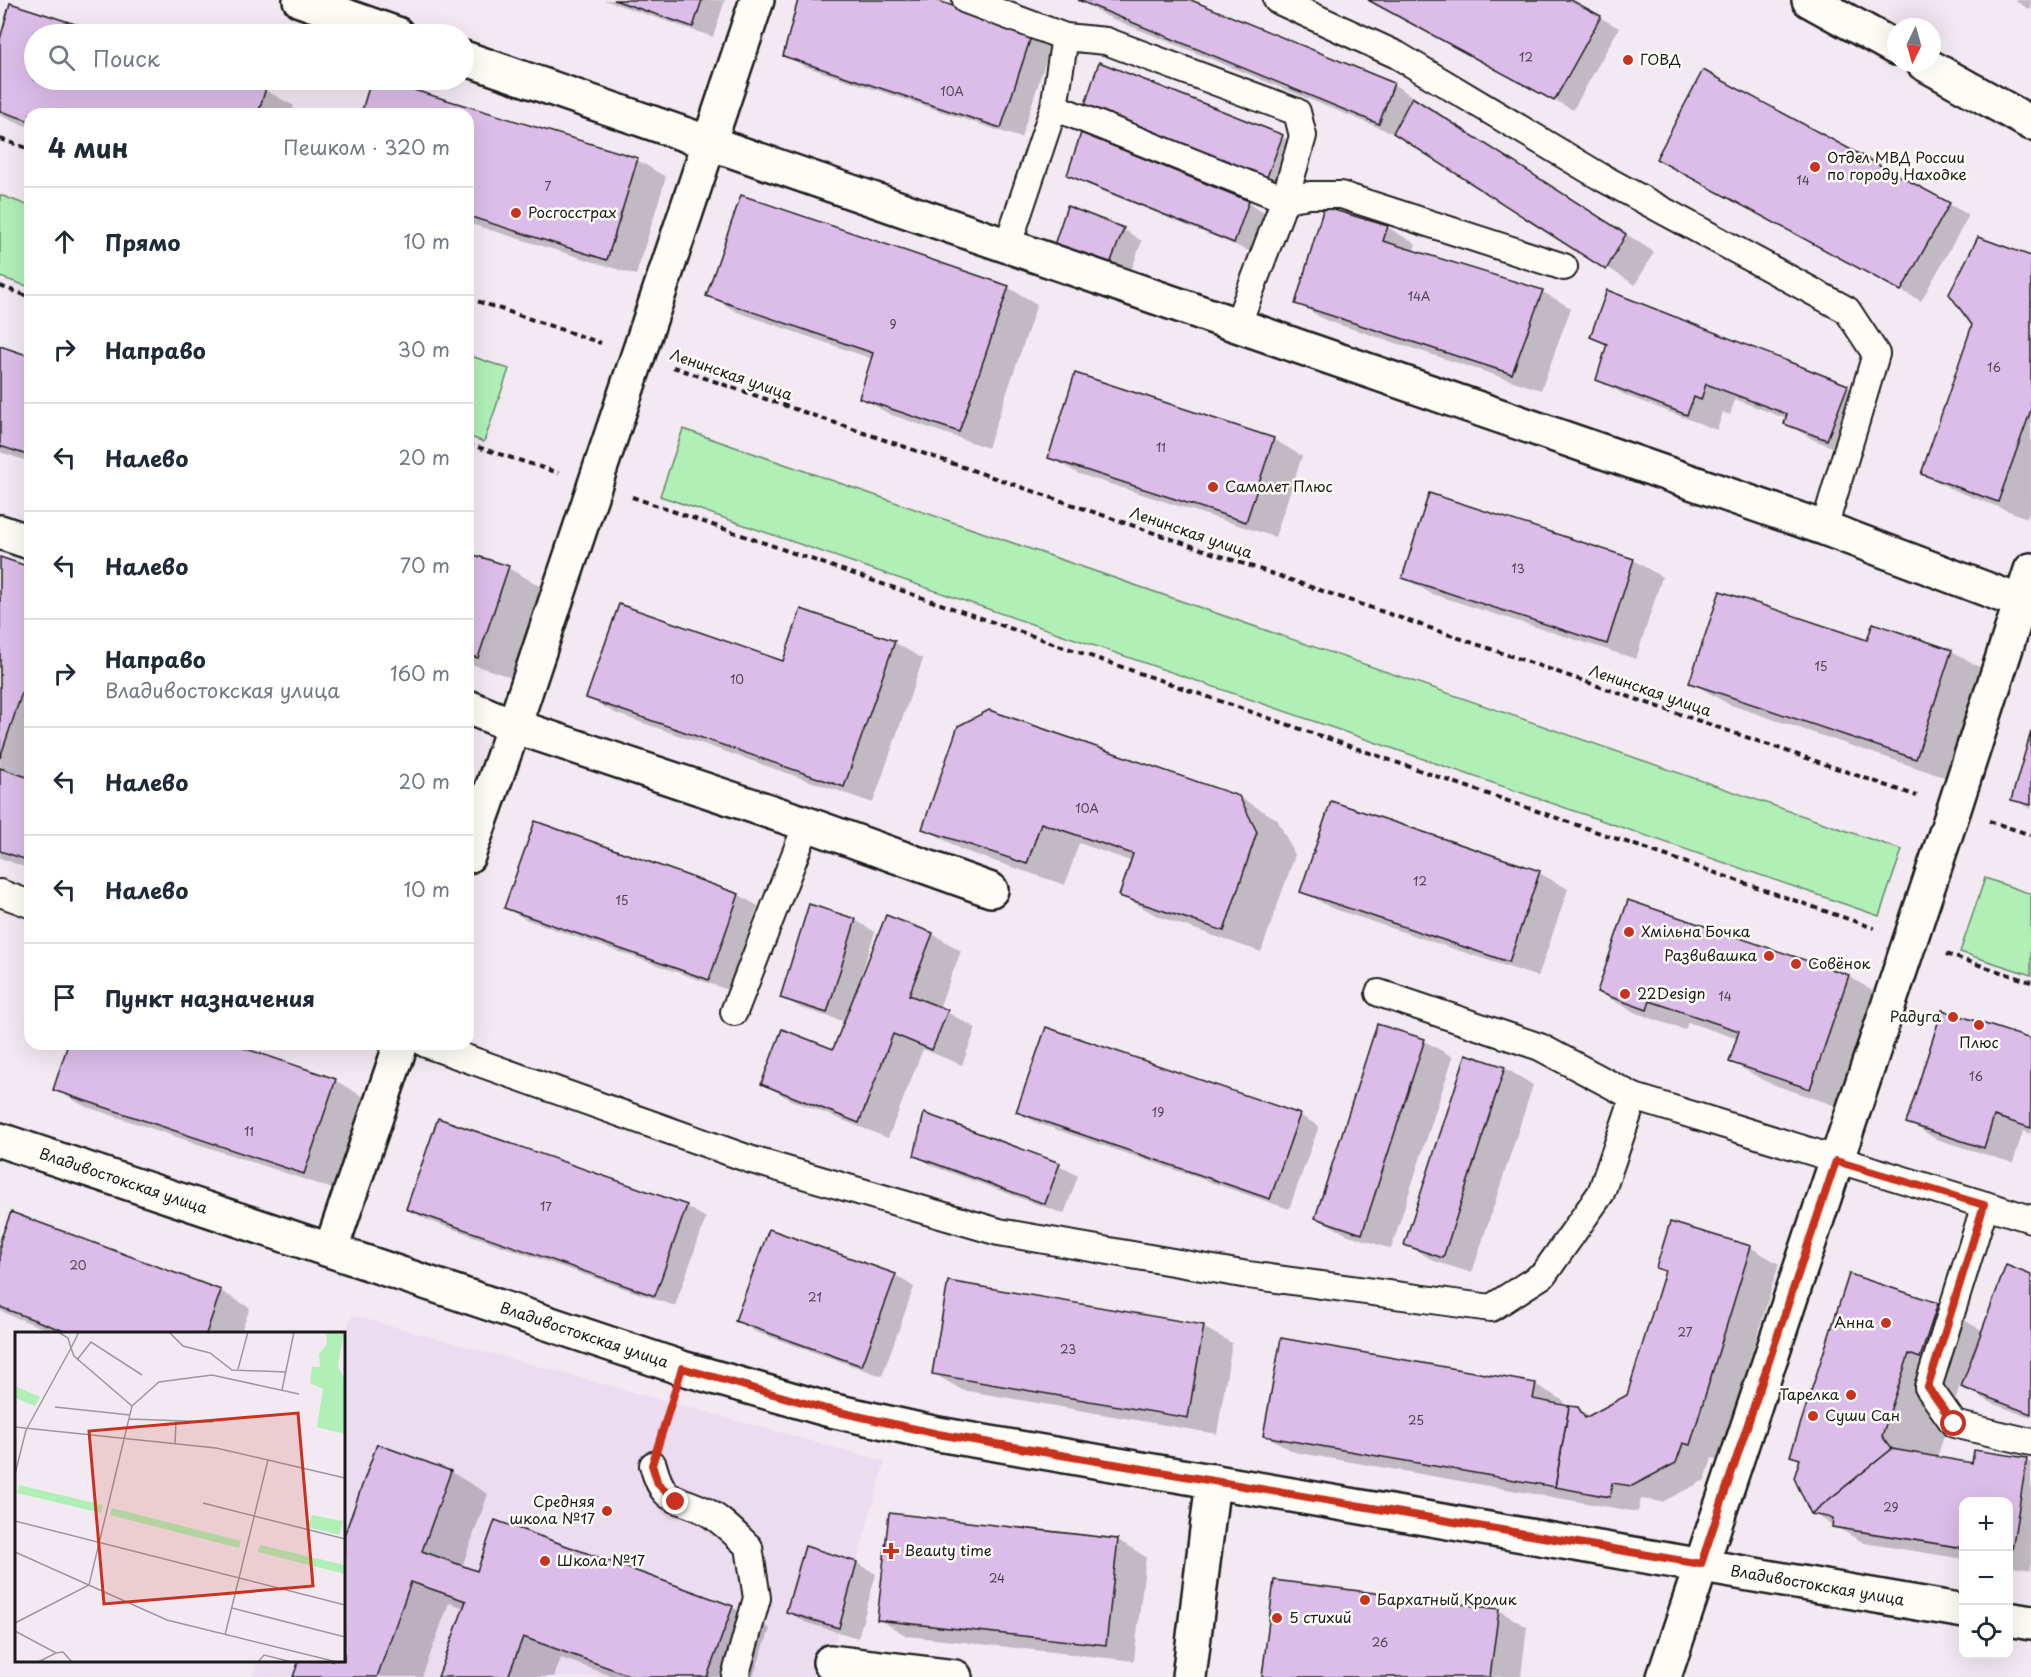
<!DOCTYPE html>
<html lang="ru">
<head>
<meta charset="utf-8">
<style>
	:root { --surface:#fff; --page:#f6f6f7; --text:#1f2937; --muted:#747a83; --line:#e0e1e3 }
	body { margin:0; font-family:"Playpen Sans",sans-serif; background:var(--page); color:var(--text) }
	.controls { position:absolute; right:18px; bottom:18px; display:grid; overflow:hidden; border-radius:12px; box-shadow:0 6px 24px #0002 }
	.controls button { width:54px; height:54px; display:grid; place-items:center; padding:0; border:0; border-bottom:2px solid var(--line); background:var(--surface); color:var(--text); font:30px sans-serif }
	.compass { position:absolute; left:1887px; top:18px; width:54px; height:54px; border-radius:50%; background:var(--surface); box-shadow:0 6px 24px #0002; rotate:185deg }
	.stop { position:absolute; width:18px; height:18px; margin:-14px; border:4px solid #c8321e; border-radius:50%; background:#fff }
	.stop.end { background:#c8321e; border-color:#fff; box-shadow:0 2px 6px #0008 }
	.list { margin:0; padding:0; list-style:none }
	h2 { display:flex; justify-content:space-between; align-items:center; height:78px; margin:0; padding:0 24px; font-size:26px }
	h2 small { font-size:20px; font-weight:400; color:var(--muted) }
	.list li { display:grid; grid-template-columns:39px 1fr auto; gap:18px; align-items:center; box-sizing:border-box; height:108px; padding:0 24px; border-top:2px solid var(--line) }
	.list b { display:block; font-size:22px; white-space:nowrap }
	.list p { margin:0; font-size:20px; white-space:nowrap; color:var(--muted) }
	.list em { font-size:20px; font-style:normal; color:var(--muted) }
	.icon { flex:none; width:33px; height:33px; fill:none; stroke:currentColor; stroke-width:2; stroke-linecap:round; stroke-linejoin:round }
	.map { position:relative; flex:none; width:2031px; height:1677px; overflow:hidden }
	.search { position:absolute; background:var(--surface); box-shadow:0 6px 24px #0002; left:24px; top:24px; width:450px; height:66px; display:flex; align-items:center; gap:15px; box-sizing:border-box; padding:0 21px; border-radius:33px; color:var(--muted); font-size:22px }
	.panel { position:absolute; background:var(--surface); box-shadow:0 6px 24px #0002; left:24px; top:108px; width:450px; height:942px; border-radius:18px }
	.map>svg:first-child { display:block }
</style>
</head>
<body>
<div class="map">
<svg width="2031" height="1677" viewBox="0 0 2031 1677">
	<rect width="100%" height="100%" fill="#f3e9f3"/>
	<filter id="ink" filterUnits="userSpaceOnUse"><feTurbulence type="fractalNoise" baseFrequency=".0167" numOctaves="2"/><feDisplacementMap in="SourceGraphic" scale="12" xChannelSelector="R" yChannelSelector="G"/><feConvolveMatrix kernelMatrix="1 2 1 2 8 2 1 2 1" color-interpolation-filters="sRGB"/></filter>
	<g filter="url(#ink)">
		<polygon fill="#ecdcf0" points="351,1315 885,1461 825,1677 252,1677 257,1661 344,1660 344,1344"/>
		<g fill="#b0f0b7" stroke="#66866a" stroke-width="1.5">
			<polygon points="0,195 30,206 30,287 0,277"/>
			<polygon points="468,355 509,369 484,442 468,436"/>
			<polygon points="683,429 1902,850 1879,916 660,496"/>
			<polygon points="1985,878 2031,894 2031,975 1960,952"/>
		</g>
		<g fill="#0003">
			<polygon points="604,0 725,0 713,37"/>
			<polygon points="799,0 931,0 1031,36 1050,47 1021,138 804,66 784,55"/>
			<polygon points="1079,0 1187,0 1393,84 1654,252 1635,285 1402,137 1108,17"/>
			<polygon points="1370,0 1568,0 1619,28 1573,110"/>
			<polygon points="2013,0 2031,0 2031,10"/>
			<polygon points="11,4 101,34 34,34 34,80 235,80 265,90 294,106 292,114 30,114 30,127 12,121 0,115 0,37 2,38"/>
			<polygon points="1704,72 1969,215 1921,301 1677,170"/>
			<polygon points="373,80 637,160 666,177 636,275 468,223 468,114 362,114"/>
			<polygon points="1087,103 1282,137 1311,153 1296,192 1116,120"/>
			<polygon points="1082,135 1249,203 1268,214 1254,253 1088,185 1069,174"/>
			<polygon points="742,196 1009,288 1037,304 988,448 889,414 860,397 873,359 737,312 708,295"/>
			<polygon points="1387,227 1416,244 1413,252 1543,292 1571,308 1541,390 1325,320 1297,303"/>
			<polygon points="1123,229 1142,241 1128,279 1075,258"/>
			<polygon points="2031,258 2031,508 2027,518 1951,489 1922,473"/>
			<polygon points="1608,291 1848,387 1876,403 1856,456 1814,440 1785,423 1787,419 1735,399 1730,415 1723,412 1717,430 1627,396 1598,380 1608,346 1592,336"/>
			<polygon points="0,348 30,358 30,462 0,452"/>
			<polygon points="1273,439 1302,456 1275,537 1079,474 1050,457"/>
			<polygon points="468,554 508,568 546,589 516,679 468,663"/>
			<polygon points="0,559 30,569 30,869 0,858"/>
			<polygon points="1633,560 1662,577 1636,659 1432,594 1404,578"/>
			<polygon points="1874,625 1952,651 1989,673 1953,780 1728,704 1691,682 1868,642"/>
			<polygon points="894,642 923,659 873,803 617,714 588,698"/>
			<polygon points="2031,738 2031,809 2013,799"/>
			<polygon points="1239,797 1277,819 1295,855 1261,952 1159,917 1121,895 1133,862 1079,843 1065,885 962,850 924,828"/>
			<polygon points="1539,873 1568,889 1538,977 1331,908 1302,891"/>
			<polygon points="739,895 758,906 728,990 525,919 506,908"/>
			<polygon points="887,916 933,934 961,951 939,1008 976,1028 962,1065 923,1049 888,1138 791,1100 763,1084 834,1051 846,1022 801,1008 782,997 855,920 875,932 859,981 862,981"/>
			<polygon points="1848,976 1885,998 1848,1110 1769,1083 1731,1062 1738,1039 1688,1022 1685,1030 1636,1013 1598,992"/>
			<polygon points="2031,1040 2031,1134 2023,1131 2013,1163 1936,1139 1908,1122"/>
			<polygon points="1424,1041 1453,1057 1391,1249 1346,1234 1317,1218"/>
			<polygon points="70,1044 227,1044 336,1081 364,1097 333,1189 84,1106 55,1089"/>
			<polygon points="1505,1068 1533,1085 1472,1273 1434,1261 1405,1244"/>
			<polygon points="1018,1112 1299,1115 1319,1126 1289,1209 1037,1123"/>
			<polygon points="439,1120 687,1207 706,1218 675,1306 427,1220 407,1208"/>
			<polygon points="916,1155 1059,1165 1078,1176 1064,1214 935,1167"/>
			<polygon points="12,1214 221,1291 250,1308 240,1334 59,1334 9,1315 0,1310 0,1246"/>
			<polygon points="1750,1247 1779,1264 1719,1460 1712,1458 1705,1480 1662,1502 1641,1499 1638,1512 1294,1452 1265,1435 1535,1384 1564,1401 1563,1406 1577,1408 1591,1417 1628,1396 1666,1272 1658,1267"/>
			<polygon points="895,1275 914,1287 882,1376 756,1332 737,1321"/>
			<polygon points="1850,1276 1938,1305 1983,1331 2031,1277 2031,1418 1992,1403 1960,1385 1937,1458 1973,1465 2026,1460 2031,1463 2031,1570 2008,1566 2008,1502 1964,1502 1964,1559 1864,1543 1812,1513 1801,1461 1792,1456"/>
			<polygon points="1203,1327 1232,1343 1217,1434 962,1390 933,1373"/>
			<polygon points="378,1445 451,1472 488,1494 462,1567 478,1573 732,1607 770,1629 753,1677 615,1677 561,1658 554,1677 440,1677 465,1608 449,1603 422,1677 295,1677 344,1660 344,1541"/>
			<polygon points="1118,1540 1146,1557 1134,1661 907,1636 878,1619"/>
			<polygon points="857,1563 876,1574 858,1638 807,1623 788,1612"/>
			<polygon points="1498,1610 1527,1627 1521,1677 1264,1677"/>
		</g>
		<g fill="#dcbde9" stroke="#1c1c1c" stroke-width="1.5">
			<polygon points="614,0 702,0 693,27"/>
			<polygon points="798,0 936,0 1032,34 1001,128 783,56"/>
			<polygon points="1078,0 1191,0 1394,83 1379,124"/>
			<polygon points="1368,0 1571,0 1601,16 1554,101"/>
			<polygon points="10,3 106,34 34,34 34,80 240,80 266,88 258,114 30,114 30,121 0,111 0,39"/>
			<polygon points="1099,62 1283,135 1267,177 1085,104"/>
			<polygon points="1703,70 1950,203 1901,291 1656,159"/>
			<polygon points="371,80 381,80 638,158 607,260 468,216 468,114 361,114"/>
			<polygon points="1412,97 1626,234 1606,270 1393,133"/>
			<polygon points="1081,133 1249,201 1234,243 1067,175"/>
			<polygon points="741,195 1009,286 959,432 859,398 873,353 706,296"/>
			<polygon points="1067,206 1124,228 1108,269 1053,248"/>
			<polygon points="1324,207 1388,226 1383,241 1543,290 1512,374 1295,304"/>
			<polygon points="1978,237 2031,256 2031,410 1998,502 1921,474 1972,325 1949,294"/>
			<polygon points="1607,290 1848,385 1827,440 1784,424 1787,414 1706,384 1701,400 1694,397 1687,415 1596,380 1607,344 1590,337"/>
			<polygon points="0,346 30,356 30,456 0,446"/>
			<polygon points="1075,373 1274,438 1246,522 1048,458"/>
			<polygon points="1429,493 1634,559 1607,644 1402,578"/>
			<polygon points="468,553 509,566 478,658 468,655"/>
			<polygon points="0,557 30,567 30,669 0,758"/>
			<polygon points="1720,591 1867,640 1873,623 1952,650 1916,759 1689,683"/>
			<polygon points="619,604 783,661 801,609 895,641 844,787 586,698"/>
			<polygon points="989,710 1239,796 1257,832 1224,931 1119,896 1133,854 1041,823 1027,864 922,829 958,726"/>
			<polygon points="2031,732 2031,805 2011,800"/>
			<polygon points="0,768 30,778 30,861 0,851"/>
			<polygon points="1331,801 1540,871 1509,962 1300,892"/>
			<polygon points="535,821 739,894 709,980 504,908"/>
			<polygon points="1628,900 1849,975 1810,1089 1729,1062 1739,1031 1650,1001 1647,1010 1597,992"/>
			<polygon points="809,904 856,919 827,1013 780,998"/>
			<polygon points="886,915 933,933 909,995 948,1010 932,1050 893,1034 859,1123 761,1084 782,1029 833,1049"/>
			<polygon points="1942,1010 2031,1039 2031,1128 1994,1116 1984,1148 1906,1123"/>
			<polygon points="1377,1024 1425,1039 1362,1234 1315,1218"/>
			<polygon points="1046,1027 1300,1114 1270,1199 1016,1112"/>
			<polygon points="68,1044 232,1044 336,1079 304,1174 53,1090"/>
			<polygon points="1466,1054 1505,1067 1443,1258 1404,1245"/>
			<polygon points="924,1113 1060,1163 1045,1204 914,1156"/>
			<polygon points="438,1118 687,1205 655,1296 406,1209"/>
			<polygon points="11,1212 221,1290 206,1334 72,1334 0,1307 0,1241"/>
			<polygon points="1670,1222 1751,1246 1690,1445 1683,1443 1676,1463 1632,1486 1612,1483 1610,1497 1555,1487 1569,1406 1578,1407 1585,1418 1627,1395 1665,1271 1656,1268"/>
			<polygon points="769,1229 896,1274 862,1366 735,1321"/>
			<polygon points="2006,1265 2031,1275 2031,1414 1961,1387"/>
			<polygon points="1849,1274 1938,1303 1920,1358 1909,1354 1882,1436 1892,1449 1811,1514 1794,1478 1800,1459 1790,1456"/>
			<polygon points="948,1281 1204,1325 1188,1418 932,1374"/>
			<polygon points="1281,1338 1536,1383 1533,1399 1569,1406 1555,1487 1263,1436"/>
			<polygon points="377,1444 451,1471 422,1551 477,1571 495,1520 733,1606 707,1677 634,1677 523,1637 508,1677 438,1677 466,1601 411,1582 377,1677 293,1677 299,1660 344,1660 344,1536"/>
			<polygon points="1892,1449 1972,1463 1974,1450 2027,1458 2011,1556 2008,1556 2008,1502 1964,1502 1964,1548 1832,1527 1833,1518 1811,1514"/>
			<polygon points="889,1513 1118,1539 1106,1645 877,1620"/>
			<polygon points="805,1546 857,1562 839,1628 786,1612"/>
			<polygon points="1274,1580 1499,1609 1490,1677 1262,1677"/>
		</g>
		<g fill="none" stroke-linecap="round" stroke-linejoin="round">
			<defs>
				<g id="lane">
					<polyline points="966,0 1065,37 1106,41 1297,112 1303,136 1285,199 1237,326"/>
					<polyline points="1277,0 1397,55 1601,177 1847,310 1876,354 1824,528"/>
					<polyline points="1054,107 1285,199 1310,195 1341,195 1564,267"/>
					<polyline points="1007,247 1054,107 1065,37"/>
					<polyline points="0,893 30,904"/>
					<polyline points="1379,993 1540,1047 1634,1097"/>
					<polyline points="734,1012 807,824"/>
					<polyline points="426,1044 752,1160 999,1232 1248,1275 1491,1308 1544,1274 1601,1193 1634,1097 2031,1219"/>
					<polyline points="1985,1205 1928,1387 1954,1424 2031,1442"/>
					<path d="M 653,1465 C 664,1506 675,1495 705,1511 C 721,1519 736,1535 749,1547 L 757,1598 L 735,1677"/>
				</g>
				<g id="street">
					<polyline points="300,0 397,34"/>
					<polyline points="464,58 1824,528 2031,606"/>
					<polyline points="0,532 30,542"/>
					<polyline points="468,707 514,726 807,824 991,890"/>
					<polyline points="468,856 514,726 757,0"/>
					<polyline points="331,1249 401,1044"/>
					<polyline points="830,1662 955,1677"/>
					<polyline points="1189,1677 1213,1481"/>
				</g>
				<g id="secondary">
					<polyline points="1809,0 1896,48"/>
					<polyline points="1923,63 2031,123"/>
					<path id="s1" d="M 0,1140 L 682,1368 L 826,1409 L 938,1434 L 1964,1611"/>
					<polyline points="2008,1619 2031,1623"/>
					<polyline points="1664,1677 1954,809 2031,570"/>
				</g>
			</defs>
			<use href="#lane" stroke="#1c1c1c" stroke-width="30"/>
			<use href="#street" stroke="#1c1c1c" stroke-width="38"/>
			<use href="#secondary" stroke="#1c1c1c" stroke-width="38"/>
			<g stroke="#1c1c1c" stroke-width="4" stroke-dasharray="6 4.5" stroke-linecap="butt">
				<polyline points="0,139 30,149"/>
				<polyline points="0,286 30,297"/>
				<polyline points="468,298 601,343"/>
				<polyline points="673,367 1917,796"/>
				<polyline points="468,444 559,473"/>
				<polyline points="632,497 1874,928"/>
				<polyline points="1989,821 2031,835"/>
				<polyline points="1946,954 2031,982"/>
				<polyline points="662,1433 671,1405"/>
			</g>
			<use href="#lane" stroke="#fdfcf7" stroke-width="26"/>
			<use href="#street" stroke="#fdfcf7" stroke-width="33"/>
			<use href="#secondary" stroke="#fdfcf7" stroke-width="33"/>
		</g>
	</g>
	<g fill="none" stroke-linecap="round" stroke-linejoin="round" filter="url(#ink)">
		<polyline stroke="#c8321e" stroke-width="8" points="676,1502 658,1484 652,1465 682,1368 826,1409 938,1434 1701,1564 1836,1161 1984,1205 1928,1387 1954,1424"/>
	</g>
	<g fill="#c8321e" stroke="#fdfcf7" stroke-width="2">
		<circle cx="1628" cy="60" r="6"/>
		<circle cx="1815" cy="167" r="6"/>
		<circle cx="516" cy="213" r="6"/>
		<circle cx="1213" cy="487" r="6"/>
		<circle cx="1629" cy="932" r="6"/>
		<circle cx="1769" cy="956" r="6"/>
		<circle cx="1796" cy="964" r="6"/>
		<circle cx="1625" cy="994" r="6"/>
		<circle cx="1953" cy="1017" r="6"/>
		<circle cx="1979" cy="1025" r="6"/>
		<circle cx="1886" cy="1323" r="6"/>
		<circle cx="1851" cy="1395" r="6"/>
		<circle cx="1813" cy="1416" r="6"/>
		<circle cx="607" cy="1511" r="6"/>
		<path d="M888 1542h6v6h6v6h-6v6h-6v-6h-6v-6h6z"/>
		<circle cx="545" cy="1561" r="6"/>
		<circle cx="1365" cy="1600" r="6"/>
		<circle cx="1277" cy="1618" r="6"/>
	</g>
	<g text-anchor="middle" stroke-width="5" stroke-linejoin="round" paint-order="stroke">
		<g font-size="12" fill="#4c444f">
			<text x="1526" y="62">12</text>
			<text x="952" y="96">10А</text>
			<text x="1803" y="185">14</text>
			<text x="548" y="191">7</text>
			<text x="1419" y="301">14А</text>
			<text x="893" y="329">9</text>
			<text x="1994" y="372">16</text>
			<text x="1161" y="452">11</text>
			<text x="1518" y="573">13</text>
			<text x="1821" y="671">15</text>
			<text x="737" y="684">10</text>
			<text x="1087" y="813">10А</text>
			<text x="1420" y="886">12</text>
			<text x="622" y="905">15</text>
			<text x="1725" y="1001">14</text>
			<text x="1976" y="1081">16</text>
			<text x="1158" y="1117">19</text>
			<text x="249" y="1136">11</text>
			<text x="546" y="1211">17</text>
			<text x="78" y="1270">20</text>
			<text x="815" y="1302">21</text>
			<text x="1685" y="1337">27</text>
			<text x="1068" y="1354">23</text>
			<text x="1416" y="1425">25</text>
			<text x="1891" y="1512">29</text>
			<text x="997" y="1583">24</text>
			<text x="1380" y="1647">26</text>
		</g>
		<g font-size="15" fill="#1c1c1c" stroke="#fdfcf7" text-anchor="start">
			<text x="1640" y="65">ГОВД</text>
			<text x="1827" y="163">Отдел МВД России<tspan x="1827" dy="17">по городу Находке</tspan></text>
			<text x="528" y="218">Росгосстрах</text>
			<text x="1225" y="492">Самолет Плюс</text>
			<text x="1641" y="937">Хмільна Бочка</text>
			<text x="1757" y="961" text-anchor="end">Развивашка</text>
			<text x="1808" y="969">Совёнок</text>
			<text x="1637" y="999">22Design</text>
			<text x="1941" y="1022" text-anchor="end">Радуга</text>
			<text x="1979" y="1048" text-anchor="middle">Плюс</text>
			<text x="1874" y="1328" text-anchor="end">Анна</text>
			<text x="1839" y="1400" text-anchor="end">Тарелка</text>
			<text x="1825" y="1421">Суши Сан</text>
			<text x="595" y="1507" text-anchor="end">Средняя<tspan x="595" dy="17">школа №17</tspan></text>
			<text x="904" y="1556">Beauty time</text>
			<text x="557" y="1566">Школа №17</text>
			<text x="1377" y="1605">Бархатный Кролик</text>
			<text x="1289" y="1623">5 стихий</text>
		</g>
		<g font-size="15" fill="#1c1c1c" stroke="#fdfcf7">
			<text transform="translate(731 375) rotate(19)" y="5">Ленинская улица</text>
			<text transform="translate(1191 533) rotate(19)" y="5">Ленинская улица</text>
			<text transform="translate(1650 691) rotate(19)" y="5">Ленинская улица</text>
			<text dy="5" stroke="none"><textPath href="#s1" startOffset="130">Владивостокская улица</textPath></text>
			<text dy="5" stroke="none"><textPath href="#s1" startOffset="616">Владивостокская улица</textPath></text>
			<text dy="5" stroke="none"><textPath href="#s1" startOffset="1876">Владивостокская улица</textPath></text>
		</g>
	</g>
	<g transform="translate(15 1332)">
		<rect width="330" height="330" fill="#f3e9f3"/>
		<path d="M 311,0 L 329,0 L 323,34 L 330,48 L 330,102 L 302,95 L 308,57 L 295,51 L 297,35 L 305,35 L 304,22 L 312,12 ZM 0,54 L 25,65 L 20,74 L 0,66 ZM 4,153 L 88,173 L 86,181 L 2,161 ZM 97,176 L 226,209 L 224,216 L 95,183 ZM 297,183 L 328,189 L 324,203 L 293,195 ZM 245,213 L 330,233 L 330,242 L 243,220 Z" fill="#b0f0b7"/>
		<path fill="none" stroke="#9d979d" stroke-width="1.5" d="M 154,0 L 168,14 L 195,21 L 217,38 L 271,40M 62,28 L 76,10 L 127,43M 223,37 L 233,0M 267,58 L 279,0M 117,74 L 144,50 L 197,43 L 284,62M 40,75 L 115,83M 114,87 L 198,90M 0,95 L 201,116 L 330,146M 11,98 L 56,16 L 53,6 L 43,0M 160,112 L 161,89M 0,142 L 11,98M 188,171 L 330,207M 0,189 L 330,273M 0,220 L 152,288 L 322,330M 217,276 L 330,305M 0,291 L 74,253 L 117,74 L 59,24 L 56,16 L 64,0M 0,299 L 41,321 L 48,320 L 57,330M 210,303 L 253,128M 23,330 L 41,321M 243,330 L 249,323 L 277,330"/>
		<path fill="#c8321e" fill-opacity="0.15" stroke="#c8321e" stroke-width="3" d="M 283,81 L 298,254 L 89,272 L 74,99 Z"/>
		<rect width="330" height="330" fill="none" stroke="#1c1c1c" stroke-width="3"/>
	</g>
</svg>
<div class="controls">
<button>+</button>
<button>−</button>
<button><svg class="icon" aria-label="locate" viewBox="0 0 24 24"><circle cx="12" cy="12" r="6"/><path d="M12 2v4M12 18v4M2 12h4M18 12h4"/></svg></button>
</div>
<svg class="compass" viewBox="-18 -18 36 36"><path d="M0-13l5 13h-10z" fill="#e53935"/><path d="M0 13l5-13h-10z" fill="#747a83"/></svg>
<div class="stop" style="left:1954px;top:1424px"></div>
<div class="stop end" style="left:676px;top:1502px"></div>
<div class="search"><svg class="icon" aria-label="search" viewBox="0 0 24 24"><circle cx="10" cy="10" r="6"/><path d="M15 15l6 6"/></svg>Поиск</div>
<section class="panel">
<h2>4 мин<small>Пешком · 320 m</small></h2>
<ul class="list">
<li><svg class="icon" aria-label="ahead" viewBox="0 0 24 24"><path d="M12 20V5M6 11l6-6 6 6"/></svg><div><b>Прямо</b></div><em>10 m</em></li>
<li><svg class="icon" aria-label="right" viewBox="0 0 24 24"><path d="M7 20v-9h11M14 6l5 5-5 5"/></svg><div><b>Направо</b></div><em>30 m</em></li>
<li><svg class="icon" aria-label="left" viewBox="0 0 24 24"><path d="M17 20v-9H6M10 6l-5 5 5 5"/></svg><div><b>Налево</b></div><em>20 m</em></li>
<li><svg class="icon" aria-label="left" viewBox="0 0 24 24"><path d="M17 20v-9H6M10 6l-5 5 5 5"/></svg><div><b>Налево</b></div><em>70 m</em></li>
<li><svg class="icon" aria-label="right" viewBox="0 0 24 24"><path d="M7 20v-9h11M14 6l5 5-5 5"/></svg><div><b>Направо</b><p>Владивостокская улица</p></div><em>160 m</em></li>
<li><svg class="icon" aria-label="left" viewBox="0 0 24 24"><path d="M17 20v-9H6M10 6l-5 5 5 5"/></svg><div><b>Налево</b></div><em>20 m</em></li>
<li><svg class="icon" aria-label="left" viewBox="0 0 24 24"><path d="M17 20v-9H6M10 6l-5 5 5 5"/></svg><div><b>Налево</b></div><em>10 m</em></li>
<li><svg class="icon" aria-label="arrive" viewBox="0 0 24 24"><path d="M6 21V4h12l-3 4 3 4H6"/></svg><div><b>Пункт назначения</b></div></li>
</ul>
</section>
</div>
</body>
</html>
